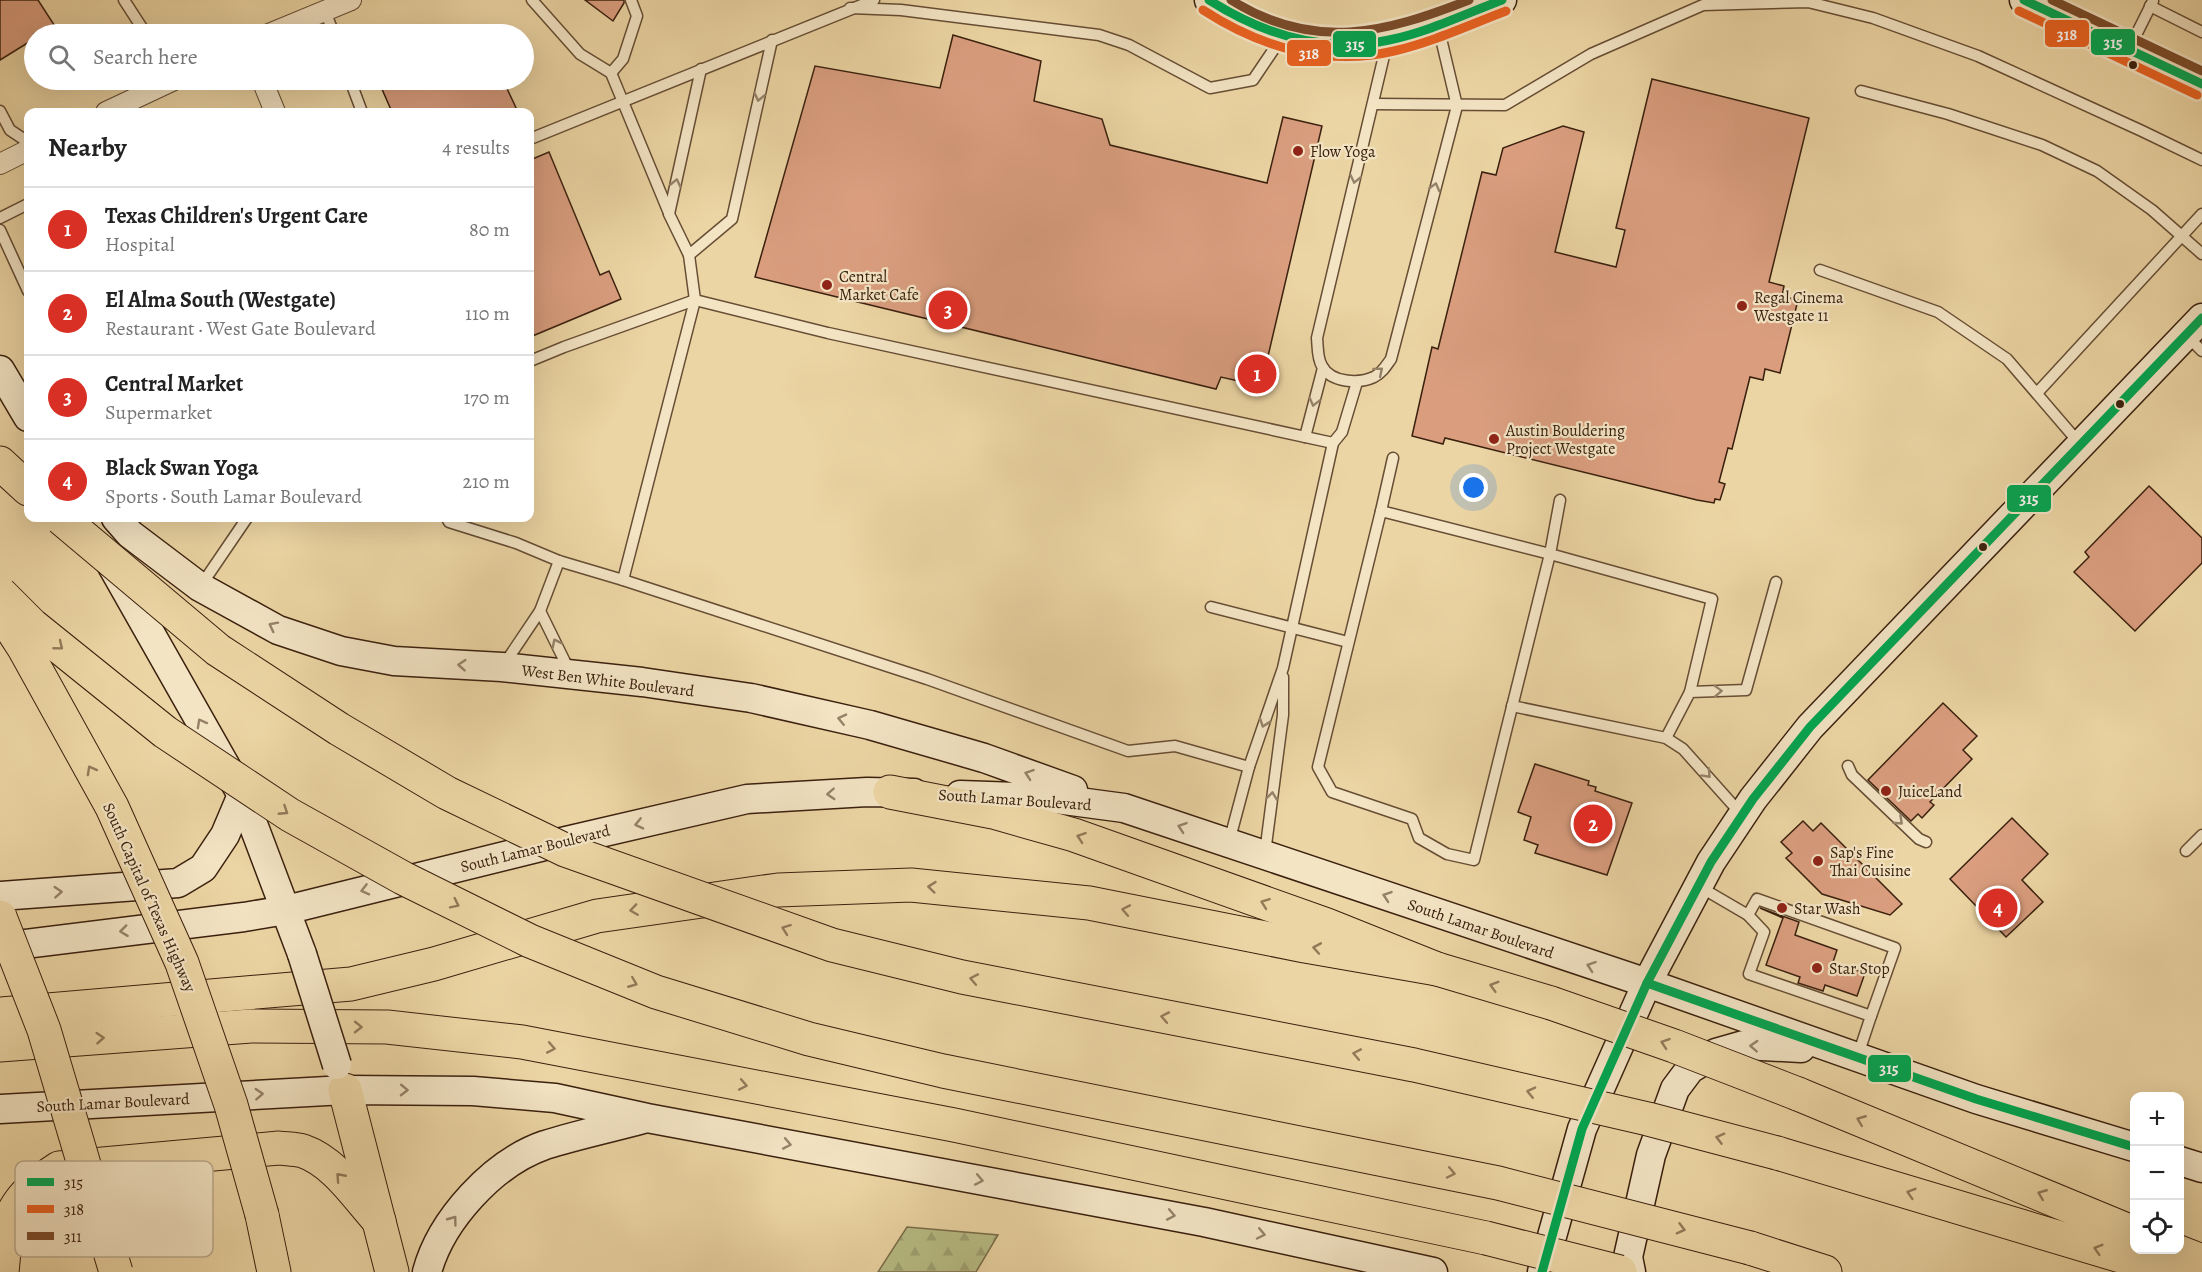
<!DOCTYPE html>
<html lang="en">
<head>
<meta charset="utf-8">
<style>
	:root { --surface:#fff; --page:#f6f6f6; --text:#222; --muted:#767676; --line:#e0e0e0; --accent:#d93025 }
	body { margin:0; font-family:Alegreya,serif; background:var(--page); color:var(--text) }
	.controls { position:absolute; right:18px; bottom:18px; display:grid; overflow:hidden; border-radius:12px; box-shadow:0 6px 24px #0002 }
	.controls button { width:54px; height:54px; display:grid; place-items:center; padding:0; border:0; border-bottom:2px solid var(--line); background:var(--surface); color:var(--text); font:30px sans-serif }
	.you { position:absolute; left:1474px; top:488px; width:21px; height:21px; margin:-15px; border:4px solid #fff; border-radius:50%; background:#1a73e8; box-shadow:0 0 0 9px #1a73e833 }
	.badge { display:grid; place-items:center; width:39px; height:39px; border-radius:50%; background:var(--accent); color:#fff; font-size:20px; font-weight:700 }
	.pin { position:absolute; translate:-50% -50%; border:3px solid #fff; box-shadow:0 2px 6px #0006 }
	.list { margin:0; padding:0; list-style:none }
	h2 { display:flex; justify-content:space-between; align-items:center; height:78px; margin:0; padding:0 24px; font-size:26px }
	h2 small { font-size:20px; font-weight:400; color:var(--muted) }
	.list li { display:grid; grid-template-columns:39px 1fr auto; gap:18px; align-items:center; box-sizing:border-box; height:84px; padding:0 24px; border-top:2px solid var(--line) }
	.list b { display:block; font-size:22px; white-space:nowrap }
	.list p { margin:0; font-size:20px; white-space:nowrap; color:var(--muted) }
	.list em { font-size:20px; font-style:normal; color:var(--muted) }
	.icon { flex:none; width:33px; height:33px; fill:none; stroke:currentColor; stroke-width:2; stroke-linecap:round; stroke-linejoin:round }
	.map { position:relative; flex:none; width:2202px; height:1272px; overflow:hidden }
	.search { position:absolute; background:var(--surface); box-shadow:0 6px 24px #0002; left:24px; top:24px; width:510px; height:66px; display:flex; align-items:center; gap:15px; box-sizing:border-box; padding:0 21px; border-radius:33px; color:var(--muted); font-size:22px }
	.panel { position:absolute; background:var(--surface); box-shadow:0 6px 24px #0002; left:24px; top:108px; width:510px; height:414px; border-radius:12px }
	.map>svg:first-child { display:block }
</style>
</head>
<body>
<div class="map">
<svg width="2202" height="1272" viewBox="0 0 2202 1272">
	<defs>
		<pattern id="forest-firs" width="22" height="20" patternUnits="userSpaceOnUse" patternTransform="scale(1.5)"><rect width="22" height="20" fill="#b8bd85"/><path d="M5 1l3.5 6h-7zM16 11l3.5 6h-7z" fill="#9fa272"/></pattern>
	</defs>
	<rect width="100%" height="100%" fill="#ecd5a4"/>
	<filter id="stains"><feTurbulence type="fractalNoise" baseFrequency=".00333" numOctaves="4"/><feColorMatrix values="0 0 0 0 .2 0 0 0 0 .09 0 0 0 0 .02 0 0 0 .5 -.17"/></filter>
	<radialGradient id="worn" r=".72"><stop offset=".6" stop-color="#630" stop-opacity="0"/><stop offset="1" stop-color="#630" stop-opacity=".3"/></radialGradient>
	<polygon fill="url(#forest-firs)" stroke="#796e4a" stroke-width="1.5" points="907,1227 998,1235 976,1272 878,1272"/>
	<g fill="#da9e7f" stroke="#3a200e" stroke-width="1.5">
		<polygon points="0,0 38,0 60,34 34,34 34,39 0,60"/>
		<polygon points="585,0 624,0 624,3 613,21"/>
		<polygon points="953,35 1041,61 1034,101 1102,119 1110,145 1267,183 1283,117 1322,126 1261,386 1221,377 1216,389 755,277 815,66 940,88"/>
		<polygon points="1652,79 1809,118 1769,282 1784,286 1782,296 1798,300 1780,373 1765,369 1763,380 1750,377 1732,449 1728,448 1719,482 1725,484 1720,500 1715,499 1714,503 1697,500 1445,438 1443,444 1412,436 1432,347 1438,349 1482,172 1496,175 1503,148 1563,126 1584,132 1555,252 1616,267 1625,230 1616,228"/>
		<polygon points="378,80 503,80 518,112 392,112"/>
		<polygon points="549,152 600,275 609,271 621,299 530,337 530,160"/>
		<polygon points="2149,486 2202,538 2202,563 2135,631 2074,572 2089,557 2085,552"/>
		<polygon points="1943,703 1977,736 1963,750 1972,759 1930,802 1934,805 1922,818 1918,814 1911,821 1868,780"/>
		<polygon points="1535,764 1589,781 1588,785 1596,787 1595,791 1632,803 1607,875 1535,853 1538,845 1524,840 1531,817 1518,812"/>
		<polygon points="2012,818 2048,854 2022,880 2043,902 2006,937 1950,879"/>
		<polygon points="1803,821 1813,831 1821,823 1902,904 1890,915 1822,894 1786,858 1792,853 1781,842"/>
		<polygon points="1760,908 1799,922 1795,935 1837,950 1833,962 1865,973 1857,996 1825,985 1823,991 1798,983 1800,977 1766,965 1783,918"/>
	</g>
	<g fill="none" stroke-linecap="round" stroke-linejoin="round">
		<defs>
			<g id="lane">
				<polyline points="124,0 146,34"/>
				<polyline points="532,0 580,54 611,73 669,213"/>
				<polyline points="2150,6 2202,32"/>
				<polyline points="850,8 901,10 1099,35 1129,45 1210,88 1253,80 1282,37"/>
				<polyline points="325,11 334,34"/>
				<path d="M 1387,43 L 1317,338 C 1318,347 1317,358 1322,366 C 1331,383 1359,384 1374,377 C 1382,373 1386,366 1391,359 L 1457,106 L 1438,26"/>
				<polyline points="2129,49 2153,1"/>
				<polyline points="701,69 669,214 689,255 732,219 772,40"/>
				<polyline points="611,73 623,59 637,16 631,0"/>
				<polyline points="350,80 362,112"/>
				<polyline points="1861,91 1948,114 2042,145 2097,171 2152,210 2202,254"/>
				<polyline points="1373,104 1505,105 1591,54 1703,5 1808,2 1873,18 1978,56 2142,131 2202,160"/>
				<polyline points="0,111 10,130 28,142"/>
				<polyline points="530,139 874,0"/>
				<polyline points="0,218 28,204"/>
				<polyline points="0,230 28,291"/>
				<polyline points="1820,270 1938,312 2007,359 2080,444"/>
				<polyline points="2187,336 2202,351"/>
				<polyline points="530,361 564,347 695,300 828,333 1333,443"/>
				<polyline points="2037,393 2202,214"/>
				<polyline points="1305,437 1323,368"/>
				<polyline points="1560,500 1550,554 1474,860 1447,854 1419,838 1412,819 1332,792 1318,767 1381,511 1550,554 1712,599 1690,692"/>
				<polyline points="1381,511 1393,458"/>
				<polyline points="447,518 449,522 516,543 559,561 623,580 927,679 1128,751 1175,746 1249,767"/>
				<polyline points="623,580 695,300 689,255"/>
				<polyline points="200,587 247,518"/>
				<polyline points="1211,607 1348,642"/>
				<polyline points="540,611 569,670"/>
				<polyline points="503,666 540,611 559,561"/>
				<polyline points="1512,706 1666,738 1683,749 1742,815"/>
				<polyline points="1666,738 1690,692 1746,690 1776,582"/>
				<polyline points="1848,766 1852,775 1919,839 1926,842"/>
				<polyline points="1229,842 1249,767 1283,668 1333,443 1342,432 1357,382"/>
				<polyline points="2186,851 2202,835"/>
				<polyline points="1265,853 1283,715 1283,677"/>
				<polyline points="1700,887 1748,915 1764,932 1749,974 1871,1016 1858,1055"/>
				<polyline points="1748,915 1757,899 1895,948 1871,1016"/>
			</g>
			<g id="street">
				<polyline points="269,34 351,0"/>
				<polyline points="262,80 275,112"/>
				<polyline points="106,112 174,80"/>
				<polyline points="0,164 28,150"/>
			</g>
			<g id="secondary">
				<path d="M 1209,0 C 1262,37 1325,54 1389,40 C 1427,31 1465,14 1502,0"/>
				<polyline points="2024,0 2202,84"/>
				<polyline points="0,370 28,417"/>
				<polyline points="116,518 130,534 200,587 278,630 341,651 394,661 502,667 642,682 751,698 870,725 984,758 1073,790"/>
				<polyline points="111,564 242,795 302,954"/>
				<polyline points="960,795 1049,798 1124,808 1647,983 1976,1099 2134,1147"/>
				<polyline points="0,896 178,883 203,868 225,835 242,795"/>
				<polyline points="0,947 244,917 286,910 557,843 747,799 867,792 914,793"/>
				<polyline points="0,1109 345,1090 473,1091 555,1098 647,1118 1204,1222 1433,1272"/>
				<polyline points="2180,1161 2202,1168"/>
				<path d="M 427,1272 C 441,1220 493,1163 545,1145 C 577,1135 610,1128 643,1119"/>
				<polyline points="1542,1272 1582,1129 1647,983 1711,862 1753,799 1810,727 2202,318"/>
				<polyline points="1631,1272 1628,1257 1651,1155 1675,1089 1690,1069 1716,1053 1744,1045 1801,1048"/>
			</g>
			<g id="highway">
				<polyline points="0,463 28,489"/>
				<polyline points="890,792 993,812 1074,835 1327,925 1437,969 1551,1003"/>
				<polyline points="0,1014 351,984 434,964 597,916 778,890 911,885 1089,903 1305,946 1437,969"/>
				<polyline points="0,1045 251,1026 387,1027 522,1042 954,1125 1486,1238"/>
				<polyline points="345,1090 392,1272"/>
				<polyline points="1798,1094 2134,1233"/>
				<polyline points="1777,1153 2174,1272"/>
				<polyline points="262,1215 274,1272"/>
				<polyline points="1750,1248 1825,1272"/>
				<polyline points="2174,1250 2202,1261"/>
				<path d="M 2,1272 C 4,1256 4,1235 10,1220 C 19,1196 39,1181 59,1168 L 279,1148 C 287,1149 296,1149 303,1151 C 335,1162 357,1197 379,1221"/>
			</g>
		</defs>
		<use href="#lane" stroke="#664d34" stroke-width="13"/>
		<use href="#street" stroke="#664d34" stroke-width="22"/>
		<use href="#secondary" stroke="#3a200e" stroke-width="31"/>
		<use href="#highway" stroke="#3a200e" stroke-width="35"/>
		<use href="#lane" stroke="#f3e4c4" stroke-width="10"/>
		<use href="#street" stroke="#f3e4c4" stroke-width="20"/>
		<use href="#secondary" stroke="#f3e4c4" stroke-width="28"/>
		<use href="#highway" stroke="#ecd5a4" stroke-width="33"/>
		<defs>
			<polyline id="secondary-bridge" points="302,954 337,1065"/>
			<g id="highway-bridge">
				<polyline points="61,518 218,650 339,729 447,793 565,850 832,945 962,977 1414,1065 1648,1119 1777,1153"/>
				<polyline points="0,593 32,625 165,732 290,815 403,878 530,941 656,992 809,1039 943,1071 1498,1183 1750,1248"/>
				<polyline points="0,611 24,648 112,807 182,963 231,1105 262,1215"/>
				<polyline points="0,917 44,1030 116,1272"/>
				<polyline points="1551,1003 1674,1046 1798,1094"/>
				<polyline points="1486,1238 1620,1272"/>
			</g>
		</defs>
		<use href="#secondary-bridge" stroke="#3a200e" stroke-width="31" stroke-linecap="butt"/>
		<use href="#highway-bridge" stroke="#3a200e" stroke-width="35" stroke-linecap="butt"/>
		<use href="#secondary-bridge" stroke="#f3e4c4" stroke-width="28"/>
		<use href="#highway-bridge" stroke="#ecd5a4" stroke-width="33"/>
		<defs>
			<g id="bus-1">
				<path d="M 1209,0 C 1264,35 1324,54 1389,40 C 1428,32 1465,14 1502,0"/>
				<polyline points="2024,0 2202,84"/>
				<polyline points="1647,983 1976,1099 2134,1147"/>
				<polyline points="1542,1272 1582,1129 1647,983 1711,862 1753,799 1810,727 2202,318"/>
			</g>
			<g id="bus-2">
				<path d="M 1203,10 C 1260,47 1326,67 1394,51 C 1433,42 1469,25 1506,11"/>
				<polyline points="2019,11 2197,95"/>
			</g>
			<g id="bus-3">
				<path d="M 1231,0 C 1314,52 1385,33 1469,0"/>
				<polyline points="2052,0 2202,71"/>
			</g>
		</defs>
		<use href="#bus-1" stroke="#f3e4c4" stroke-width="14"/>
		<use href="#bus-2" stroke="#f3e4c4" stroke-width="14"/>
		<use href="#bus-3" stroke="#f3e4c4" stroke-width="14"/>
		<use href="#bus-1" stroke="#00a651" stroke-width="9"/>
		<use href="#bus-2" stroke="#e96221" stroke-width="9"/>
		<use href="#bus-3" stroke="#7a4b2a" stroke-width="9"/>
	</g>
	<defs><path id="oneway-chevron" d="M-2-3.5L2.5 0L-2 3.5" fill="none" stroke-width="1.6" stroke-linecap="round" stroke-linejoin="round" transform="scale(1.5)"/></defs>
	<g stroke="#968269">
		<use href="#oneway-chevron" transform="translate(759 97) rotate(103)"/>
		<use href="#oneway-chevron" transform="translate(1355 179) rotate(103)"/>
		<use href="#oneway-chevron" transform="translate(676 183) rotate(-77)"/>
		<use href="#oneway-chevron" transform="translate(1435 187) rotate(-75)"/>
		<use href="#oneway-chevron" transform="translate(1379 371) rotate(-40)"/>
		<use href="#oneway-chevron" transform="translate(1314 402) rotate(104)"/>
		<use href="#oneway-chevron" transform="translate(273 626) rotate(-153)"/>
		<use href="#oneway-chevron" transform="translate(556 643) rotate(-116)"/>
		<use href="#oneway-chevron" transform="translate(462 665) rotate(-176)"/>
		<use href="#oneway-chevron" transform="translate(1718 691) rotate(-2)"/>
		<use href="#oneway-chevron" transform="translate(842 719) rotate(-167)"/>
		<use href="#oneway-chevron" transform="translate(201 723) rotate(-119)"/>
		<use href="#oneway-chevron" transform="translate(1264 723) rotate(109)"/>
		<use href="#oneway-chevron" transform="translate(1029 774) rotate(-161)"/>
		<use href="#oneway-chevron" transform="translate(1707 774) rotate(47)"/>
		<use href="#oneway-chevron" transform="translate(831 794) rotate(177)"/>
		<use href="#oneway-chevron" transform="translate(1272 796) rotate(-83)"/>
		<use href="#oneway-chevron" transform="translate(1899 821) rotate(43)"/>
		<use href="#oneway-chevron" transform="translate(639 824) rotate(167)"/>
		<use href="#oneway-chevron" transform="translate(1182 827) rotate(-161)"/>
		<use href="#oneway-chevron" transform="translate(365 890) rotate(166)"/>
		<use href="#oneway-chevron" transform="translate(58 892) rotate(-4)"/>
		<use href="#oneway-chevron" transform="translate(1387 896) rotate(-161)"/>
		<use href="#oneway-chevron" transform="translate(124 931) rotate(173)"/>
		<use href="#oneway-chevron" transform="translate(1591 966) rotate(-161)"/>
		<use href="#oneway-chevron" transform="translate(1754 1046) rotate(-177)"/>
		<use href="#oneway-chevron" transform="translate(404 1090) rotate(1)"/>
		<use href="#oneway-chevron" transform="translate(259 1094) rotate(-3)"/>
		<use href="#oneway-chevron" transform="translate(787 1144) rotate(11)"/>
		<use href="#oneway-chevron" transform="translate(979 1180) rotate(11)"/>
		<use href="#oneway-chevron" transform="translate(1171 1215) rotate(11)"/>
		<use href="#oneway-chevron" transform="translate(453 1220) rotate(-53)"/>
		<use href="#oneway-chevron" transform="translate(1261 1234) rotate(12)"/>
	</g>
	<g stroke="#937a59">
		<use href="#oneway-chevron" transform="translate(59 646) rotate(39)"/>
		<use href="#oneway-chevron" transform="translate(91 770) rotate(-119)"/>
		<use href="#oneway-chevron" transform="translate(284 811) rotate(33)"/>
		<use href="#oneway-chevron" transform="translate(1081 837) rotate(-161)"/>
		<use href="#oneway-chevron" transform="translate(932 887) rotate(-174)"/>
		<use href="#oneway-chevron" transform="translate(1265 903) rotate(-160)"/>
		<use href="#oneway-chevron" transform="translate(455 904) rotate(26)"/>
		<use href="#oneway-chevron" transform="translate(634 910) rotate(172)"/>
		<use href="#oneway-chevron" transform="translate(1126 910) rotate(-169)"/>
		<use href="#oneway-chevron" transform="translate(786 929) rotate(-160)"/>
		<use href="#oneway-chevron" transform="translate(1317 948) rotate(-170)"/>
		<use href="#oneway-chevron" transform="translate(974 979) rotate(-169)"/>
		<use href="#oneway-chevron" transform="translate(633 983) rotate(22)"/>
		<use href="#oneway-chevron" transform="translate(1494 986) rotate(-164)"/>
		<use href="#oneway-chevron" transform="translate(1165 1017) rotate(-169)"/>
		<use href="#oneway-chevron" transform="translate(358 1027) rotate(1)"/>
		<use href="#oneway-chevron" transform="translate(100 1038) rotate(-4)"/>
		<use href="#oneway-chevron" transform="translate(1665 1043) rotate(-161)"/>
		<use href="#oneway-chevron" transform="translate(551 1048) rotate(11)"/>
		<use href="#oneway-chevron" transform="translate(1357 1054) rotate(-169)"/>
		<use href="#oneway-chevron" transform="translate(743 1085) rotate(11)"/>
		<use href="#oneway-chevron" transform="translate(1531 1092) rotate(-167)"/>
		<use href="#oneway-chevron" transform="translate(1861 1120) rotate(-158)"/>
		<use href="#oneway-chevron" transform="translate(1720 1138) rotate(-165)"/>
		<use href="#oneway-chevron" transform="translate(1451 1173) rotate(12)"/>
		<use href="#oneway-chevron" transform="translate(340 1177) rotate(-132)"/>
		<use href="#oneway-chevron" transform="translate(1911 1193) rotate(-163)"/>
		<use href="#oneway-chevron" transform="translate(2042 1194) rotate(-158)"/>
		<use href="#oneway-chevron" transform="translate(1681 1229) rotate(15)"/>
		<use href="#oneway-chevron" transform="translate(2098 1249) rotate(-163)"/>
	</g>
	<g fill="#3a200e" stroke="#f3e4c4" stroke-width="2">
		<circle cx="2133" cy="65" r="5"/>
		<circle cx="2120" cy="404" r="5"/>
		<circle cx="1983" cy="547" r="5"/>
	</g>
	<g fill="#8f2418" stroke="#f3e4c4" stroke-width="2">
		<circle cx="1298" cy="151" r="6"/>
		<circle cx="827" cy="285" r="6"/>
		<circle cx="1742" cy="306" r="6"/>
		<circle cx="1494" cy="439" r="6"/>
		<circle cx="1886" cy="791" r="6"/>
		<circle cx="1818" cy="861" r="6"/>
		<circle cx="1782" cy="908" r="6"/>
		<circle cx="1817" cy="968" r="6"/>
	</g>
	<g text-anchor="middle" stroke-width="4.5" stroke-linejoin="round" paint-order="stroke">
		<g font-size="16" fill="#3a200e" stroke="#f3e4c4" text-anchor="start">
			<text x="1310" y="157">Flow Yoga</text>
			<text x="839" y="282">Central<tspan x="839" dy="18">Market Cafe</tspan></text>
			<text x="1754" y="303">Regal Cinema<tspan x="1754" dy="18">Westgate 11</tspan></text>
			<text x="1506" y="436">Austin Bouldering<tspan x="1506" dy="18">Project Westgate</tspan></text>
			<text x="1898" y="797">JuiceLand</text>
			<text x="1830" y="858">Sap's Fine<tspan x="1830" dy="18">Thai Cuisine</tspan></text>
			<text x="1794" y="914">Star Wash</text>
			<text x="1829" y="974">Star Stop</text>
		</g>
		<g font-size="16" fill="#3a200e" stroke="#f3e4c4">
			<text transform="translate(608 680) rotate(7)" y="6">West Ben White Boulevard</text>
			<text transform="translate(1015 799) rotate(4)" y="6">South Lamar Boulevard</text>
			<text transform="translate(535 848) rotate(-14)" y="6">South Lamar Boulevard</text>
			<text transform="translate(150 897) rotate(66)" y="6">South Capital of Texas Highway</text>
			<text transform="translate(1481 928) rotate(19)" y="6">South Lamar Boulevard</text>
			<text transform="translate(113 1102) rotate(-3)" y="6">South Lamar Boulevard</text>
		</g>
	</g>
	<rect x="15" y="1161" width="198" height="96" rx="9" fill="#f3e4c4" stroke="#bca98d" stroke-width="1.5"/>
	<rect x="27" y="1178" width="27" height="8" fill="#00a651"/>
	<rect x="27" y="1205" width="27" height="8" fill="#e96221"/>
	<rect x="27" y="1232" width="27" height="8" fill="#7a4b2a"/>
	<g font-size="16" fill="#3a200e">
		<text x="64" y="1188">315</text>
		<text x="64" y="1215">318</text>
		<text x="64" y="1242">311</text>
	</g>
	<g stroke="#f3e4c4" stroke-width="2">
		<rect x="2044" y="19" width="46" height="29" rx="6" fill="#e96221"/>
		<rect x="2090" y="28" width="46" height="28" rx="6" fill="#00a651"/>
		<rect x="1332" y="30" width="45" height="28" rx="6" fill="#00a651"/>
		<rect x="1286" y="39" width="46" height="28" rx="6" fill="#e96221"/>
		<rect x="2006" y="484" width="46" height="29" rx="6" fill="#00a651"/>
		<rect x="1867" y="1054" width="45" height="29" rx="6" fill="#00a651"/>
	</g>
	<g font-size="16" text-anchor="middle" font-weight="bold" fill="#fff">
		<text x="2067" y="40">318</text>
		<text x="2113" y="48">315</text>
		<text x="1355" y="50">315</text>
		<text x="1309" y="59">318</text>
		<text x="2029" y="504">315</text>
		<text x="1889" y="1074">315</text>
	</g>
	<rect width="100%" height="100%" filter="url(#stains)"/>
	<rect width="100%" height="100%" fill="url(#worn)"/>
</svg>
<div class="controls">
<button>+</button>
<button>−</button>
<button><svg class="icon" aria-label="locate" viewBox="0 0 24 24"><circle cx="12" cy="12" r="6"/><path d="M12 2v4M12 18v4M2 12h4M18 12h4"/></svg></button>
</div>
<div class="you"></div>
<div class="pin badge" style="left:1257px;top:374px">1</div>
<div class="pin badge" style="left:1593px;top:824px">2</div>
<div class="pin badge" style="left:948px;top:310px">3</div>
<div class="pin badge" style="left:1998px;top:908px">4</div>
<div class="search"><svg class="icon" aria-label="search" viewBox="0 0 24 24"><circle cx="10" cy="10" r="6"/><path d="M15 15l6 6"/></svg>Search here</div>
<section class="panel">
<h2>Nearby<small>4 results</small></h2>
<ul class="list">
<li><span class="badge">1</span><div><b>Texas Children's Urgent Care</b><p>Hospital</p></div><em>80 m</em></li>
<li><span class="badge">2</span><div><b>El Alma South (Westgate)</b><p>Restaurant · West Gate Boulevard</p></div><em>110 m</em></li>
<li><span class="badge">3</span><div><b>Central Market</b><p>Supermarket</p></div><em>170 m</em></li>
<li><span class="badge">4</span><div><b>Black Swan Yoga</b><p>Sports · South Lamar Boulevard</p></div><em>210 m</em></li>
</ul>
</section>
</div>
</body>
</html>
